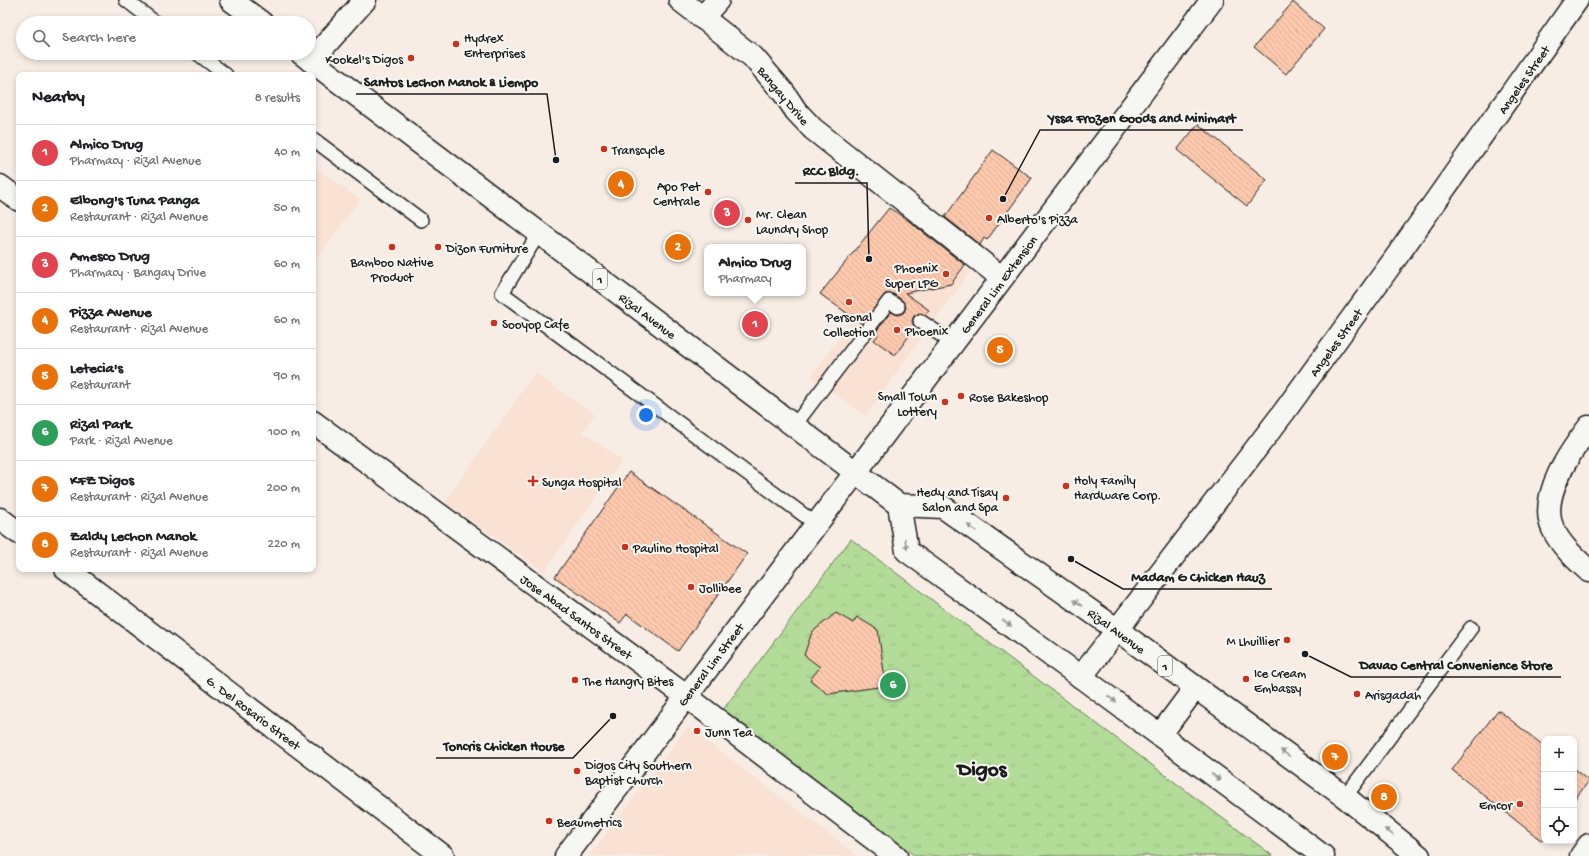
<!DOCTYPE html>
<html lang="en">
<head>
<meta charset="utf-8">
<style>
	:root { --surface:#fff; --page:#f2f2f2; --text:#202124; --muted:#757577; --line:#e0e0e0; --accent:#c8321e }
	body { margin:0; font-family:"Gochi Hand",sans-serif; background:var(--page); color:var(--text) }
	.controls { position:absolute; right:12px; bottom:12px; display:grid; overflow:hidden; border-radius:8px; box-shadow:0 2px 6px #0003 }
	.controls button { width:36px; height:36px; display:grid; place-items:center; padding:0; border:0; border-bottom:1px solid var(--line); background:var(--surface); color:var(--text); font:20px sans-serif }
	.you { position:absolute; left:646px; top:415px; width:14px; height:14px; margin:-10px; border:3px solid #fff; border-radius:50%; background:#1a73e8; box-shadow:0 0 0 6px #1a73e833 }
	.badge { display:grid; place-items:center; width:26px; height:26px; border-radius:50%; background:var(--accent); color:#fff; font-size:13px; font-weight:700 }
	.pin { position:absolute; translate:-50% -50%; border:2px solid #fff; box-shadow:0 1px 4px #0006 }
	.popup { position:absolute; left:704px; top:244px; width:102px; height:52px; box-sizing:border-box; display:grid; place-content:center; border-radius:8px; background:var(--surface); filter:drop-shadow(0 1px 3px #0005); font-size:13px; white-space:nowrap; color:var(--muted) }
	.popup b { font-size:15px; color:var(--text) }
	.popup::after { content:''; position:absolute; left:50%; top:100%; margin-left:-8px; border:8px solid transparent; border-top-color:var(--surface) }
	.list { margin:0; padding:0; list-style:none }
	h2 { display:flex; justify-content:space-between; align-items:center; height:52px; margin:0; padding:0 16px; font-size:17px }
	h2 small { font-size:13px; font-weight:400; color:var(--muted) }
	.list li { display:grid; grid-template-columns:26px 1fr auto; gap:12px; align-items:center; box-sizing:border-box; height:56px; padding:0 16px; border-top:1px solid var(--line) }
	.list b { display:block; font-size:15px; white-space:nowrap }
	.list p { margin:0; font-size:13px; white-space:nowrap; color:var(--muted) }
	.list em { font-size:13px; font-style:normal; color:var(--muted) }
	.icon { flex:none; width:22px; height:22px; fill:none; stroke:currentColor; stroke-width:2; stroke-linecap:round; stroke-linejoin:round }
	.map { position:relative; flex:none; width:1589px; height:856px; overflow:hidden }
	.search { position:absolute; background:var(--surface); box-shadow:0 2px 6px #0003; left:16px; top:16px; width:300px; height:44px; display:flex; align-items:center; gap:10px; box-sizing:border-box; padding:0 14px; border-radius:22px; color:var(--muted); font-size:15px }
	.panel { position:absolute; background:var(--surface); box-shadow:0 2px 6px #0003; left:16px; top:72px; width:300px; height:500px; border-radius:8px }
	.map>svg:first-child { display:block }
</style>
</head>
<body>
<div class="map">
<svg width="1589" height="856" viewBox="0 0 1589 856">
	<defs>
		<pattern id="grass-tufts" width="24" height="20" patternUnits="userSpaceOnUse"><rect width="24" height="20" fill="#b4dc99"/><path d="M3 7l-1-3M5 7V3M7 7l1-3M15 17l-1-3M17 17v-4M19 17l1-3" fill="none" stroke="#9abc83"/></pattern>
		<pattern id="building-back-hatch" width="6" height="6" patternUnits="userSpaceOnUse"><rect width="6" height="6" fill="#fdc9ae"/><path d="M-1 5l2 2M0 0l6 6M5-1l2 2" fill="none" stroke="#d8ac95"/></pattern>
	</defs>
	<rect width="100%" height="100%" fill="#f7ede4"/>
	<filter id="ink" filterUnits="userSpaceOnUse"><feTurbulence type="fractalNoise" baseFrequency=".025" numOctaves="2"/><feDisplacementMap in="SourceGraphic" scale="8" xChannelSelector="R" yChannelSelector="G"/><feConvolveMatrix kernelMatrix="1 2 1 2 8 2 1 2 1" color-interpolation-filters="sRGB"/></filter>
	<g filter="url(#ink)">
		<g fill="#f9e2d4">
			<polygon points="313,166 360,199 313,264"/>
			<polygon points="916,232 970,272 865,416 811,376"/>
			<polygon points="535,373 595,414 582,432 622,460 544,572 445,502"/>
			<polygon points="688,727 858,856 589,856"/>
		</g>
		<polygon fill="url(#grass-tufts)" stroke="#687c5a" points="851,539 1273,856 915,856 722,711"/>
		<g fill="url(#building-back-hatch)" stroke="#1c1c1c">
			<polygon points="1293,2 1324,29 1286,74 1254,47"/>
			<polygon points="1198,124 1267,180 1247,206 1177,150"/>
			<polygon points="993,150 1032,178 987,240 984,238 980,245 945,217"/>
			<polygon points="889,208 905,218 965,265 951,284 905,293 929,310 925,315 920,313 914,316 912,321 915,328 895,355 874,340 878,335 875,333 891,312 898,315 904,312 906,307 902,300 893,294 885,294 862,324 820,294"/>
			<polygon points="629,472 747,554 678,651 627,614 620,623 555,577"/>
			<polygon points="836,613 853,623 857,617 878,630 886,686 828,694 810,680 820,667 804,655 812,632"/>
			<polygon points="1498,710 1544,746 1544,838 1542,841 1452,770"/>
			<polygon points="1574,769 1589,781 1574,800"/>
		</g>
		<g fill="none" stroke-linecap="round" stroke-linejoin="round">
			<defs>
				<g id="lane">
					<polyline points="126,0 156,23"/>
					<polyline points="197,53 226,75"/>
					<polyline points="313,139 421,220"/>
					<polyline points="539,233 502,293 816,524"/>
					<polyline points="920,321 953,343"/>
					<polyline points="794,426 889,301 898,307"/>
					<polyline points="1345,797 1471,628"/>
				</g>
				<g id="street">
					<polyline points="680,0 753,57 784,93 796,111 813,129 1002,278"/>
					<polyline points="702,18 718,0"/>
					<polyline points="311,61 365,0"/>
					<polyline points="0,186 19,200"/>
					<polyline points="313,422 686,696 896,856"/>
					<path d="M 1589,427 C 1570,452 1538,497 1553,529 C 1561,546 1576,559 1589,571"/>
					<polyline points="0,519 19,533"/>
					<polyline points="66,569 443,856"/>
					<polyline points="1081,677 1284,412 1397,256 1577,0"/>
				</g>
				<g id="secondary">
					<polyline points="566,856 1212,0"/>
					<polyline points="1581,856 1589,845"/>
				</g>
				<g id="primary">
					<polyline points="231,0 262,23"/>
					<polyline points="301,53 899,505 943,507 1116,629 1345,797 1419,856"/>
					<polyline points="899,505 907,551 1081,677 1323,856"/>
					<polyline points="1160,735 1195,688"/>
				</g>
			</defs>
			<use href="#lane" stroke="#1c1c1c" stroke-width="16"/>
			<use href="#street" stroke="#1c1c1c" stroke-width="25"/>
			<use href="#secondary" stroke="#1c1c1c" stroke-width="25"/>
			<use href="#primary" stroke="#1c1c1c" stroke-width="25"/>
			<use href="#lane" stroke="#f6f6f2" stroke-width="13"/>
			<use href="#street" stroke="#f6f6f2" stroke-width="22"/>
			<use href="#secondary" stroke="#f6f6f2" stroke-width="22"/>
			<use href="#primary" stroke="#f6f6f2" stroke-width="22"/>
		</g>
		<defs><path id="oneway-solid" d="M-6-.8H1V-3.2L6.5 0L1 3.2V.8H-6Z"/></defs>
		<g fill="#949492">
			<use href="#oneway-solid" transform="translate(972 528) rotate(-145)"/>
			<use href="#oneway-solid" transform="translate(906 544) rotate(79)"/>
			<use href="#oneway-solid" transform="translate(1078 603) rotate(-145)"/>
			<use href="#oneway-solid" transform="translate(1007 623) rotate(36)"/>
			<use href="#oneway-solid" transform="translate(1112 699) rotate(36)"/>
			<use href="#oneway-solid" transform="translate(1285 753) rotate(-144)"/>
			<use href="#oneway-solid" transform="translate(1216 777) rotate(37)"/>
			<use href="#oneway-solid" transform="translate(1389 832) rotate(-142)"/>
		</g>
	</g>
	<g fill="#c8321e" stroke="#f6f6f2" stroke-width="1.5">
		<circle cx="456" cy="44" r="4"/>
		<circle cx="411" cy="58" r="4"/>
		<circle cx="604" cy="149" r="4"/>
		<circle cx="708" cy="192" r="4"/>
		<circle cx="989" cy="218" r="4"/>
		<circle cx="748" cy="220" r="4"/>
		<circle cx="392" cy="247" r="4"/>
		<circle cx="438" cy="247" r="4"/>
		<circle cx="946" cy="274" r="4"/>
		<circle cx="849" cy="302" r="4"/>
		<circle cx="494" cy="323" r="4"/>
		<circle cx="897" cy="330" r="4"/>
		<circle cx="961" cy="396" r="4"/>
		<circle cx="945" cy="402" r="4"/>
		<path d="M531 475h4v4h4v4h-4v4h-4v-4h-4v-4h4z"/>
		<circle cx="1066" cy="486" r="4"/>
		<circle cx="1006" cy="498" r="4"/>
		<circle cx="625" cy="547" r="4"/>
		<circle cx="691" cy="587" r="4"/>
		<circle cx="1287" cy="640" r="4"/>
		<circle cx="1246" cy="679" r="4"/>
		<circle cx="575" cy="680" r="4"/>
		<circle cx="1357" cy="694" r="4"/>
		<circle cx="697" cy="731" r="4"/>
		<circle cx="577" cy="771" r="4"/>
		<circle cx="1520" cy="804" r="4"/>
		<circle cx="549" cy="821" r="4"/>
	</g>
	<g text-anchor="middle" stroke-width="4" stroke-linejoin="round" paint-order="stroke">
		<g fill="#f6f6f2" stroke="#5d5d5c" stroke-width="1">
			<rect x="593" y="269" width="14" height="20" rx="3"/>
			<rect x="1158" y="656" width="14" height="20" rx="3"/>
		</g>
		<g font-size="12" font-weight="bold" fill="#1c1c1c">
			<text x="600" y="283">1</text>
			<text x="1165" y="670">1</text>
		</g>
		<g font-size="13" fill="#1c1c1c" stroke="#f6f6f2" text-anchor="start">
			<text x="464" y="42">Hydrex<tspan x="464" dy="15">Enterprises</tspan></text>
			<text x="403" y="63" text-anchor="end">Kookel's Digos</text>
			<text x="612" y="154">Transcycle</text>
			<text x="700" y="190" text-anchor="end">Apo Pet<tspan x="700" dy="15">Centrale</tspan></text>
			<text x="756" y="218">Mr. Clean<tspan x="756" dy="15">Laundry Shop</tspan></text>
			<text x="997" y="223">Alberto's Pizza</text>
			<text x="446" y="252">Dizon Furniture</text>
			<text x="392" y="266" text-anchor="middle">Bamboo Native<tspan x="392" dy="15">Product</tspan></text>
			<text x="938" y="272" text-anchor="end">Phoenix<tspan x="938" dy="15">Super LPG</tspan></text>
			<text x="849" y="321" text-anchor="middle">Personal<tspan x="849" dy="15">Collection</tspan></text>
			<text x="502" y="328">Sooyop Cafe</text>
			<text x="905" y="335">Phoenix</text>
			<text x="937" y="400" text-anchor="end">Small Town<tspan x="937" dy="15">Lottery</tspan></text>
			<text x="969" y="401">Rose Bakeshop</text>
			<text x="1074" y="484">Holy Family<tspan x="1074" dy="15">Hardware Corp.</tspan></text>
			<text x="542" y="486">Sunga Hospital</text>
			<text x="998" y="496" text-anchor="end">Hedy and Tisay<tspan x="998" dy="15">Salon and Spa</tspan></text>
			<text x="633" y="552">Paulino Hospital</text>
			<text x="699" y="592">Jollibee</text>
			<text x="1279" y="645" text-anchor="end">M Lhuillier</text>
			<text x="1254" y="677">Ice Cream<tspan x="1254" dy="15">Embassy</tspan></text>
			<text x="583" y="685">The Hangry Bites</text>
			<text x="1365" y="699">Arisgadah</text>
			<text x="705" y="736">Junn Tea</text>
			<text x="585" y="769">Digos City Southern<tspan x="585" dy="15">Baptist Church</tspan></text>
			<text x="1512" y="809" text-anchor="end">Emcor</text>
			<text x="557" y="826">Beaumetrics</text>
		</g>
		<g font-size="13" fill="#1c1c1c" stroke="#f6f6f2">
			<text transform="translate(1523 79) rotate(-55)" y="5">Angeles Street</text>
			<text transform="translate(784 95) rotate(50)" y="5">Bangay Drive</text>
			<text transform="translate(998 284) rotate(-53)" y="5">General Lim Extension</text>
			<text transform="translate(648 315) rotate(37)" y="5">Rizal Avenue</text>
			<text transform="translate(1335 342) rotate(-54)" y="5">Angeles Street</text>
			<text transform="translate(577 616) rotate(36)" y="5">Jose Abad Santos Street</text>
			<text transform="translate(1117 630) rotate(36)" y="5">Rizal Avenue</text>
			<text transform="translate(710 664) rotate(-53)" y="5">General Lim Street</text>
			<text transform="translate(254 712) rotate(37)" y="5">G. Del Rosario Street</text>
		</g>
		<g font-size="21" font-weight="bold" fill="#1c1c1c" stroke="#f6f6f2">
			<text x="982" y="775">Digos</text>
		</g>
	</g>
	<path fill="none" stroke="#1c1c1c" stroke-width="1.5" d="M556 160L547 94H356M1003 199L1040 130H1243M869 259L867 183H795M1071 559L1123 589H1272M1305 654L1351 677H1561M613 716L573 758H436"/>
	<g fill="#1c1c1c" stroke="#f6f6f2" stroke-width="1.5">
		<circle cx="556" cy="160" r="4"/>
		<circle cx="1003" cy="199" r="4"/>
		<circle cx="869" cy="259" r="4"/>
		<circle cx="1071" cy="559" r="4"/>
		<circle cx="1305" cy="654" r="4"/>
		<circle cx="613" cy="716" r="4"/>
	</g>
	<g font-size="14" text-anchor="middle" font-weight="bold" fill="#1c1c1c" stroke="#f6f6f2" stroke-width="4" stroke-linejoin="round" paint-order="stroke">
		<text x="451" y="86">Santos Lechon Manok &amp; Liempo</text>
		<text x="1142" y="122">Yssa Frozen Goods and Minimart</text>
		<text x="831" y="175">RCC Bldg.</text>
		<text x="1198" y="581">Madam G Chicken Hauz</text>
		<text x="1456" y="669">Davao Central Convenience Store</text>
		<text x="504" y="750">Toncris Chicken House</text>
	</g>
</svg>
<div class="controls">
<button>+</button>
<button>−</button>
<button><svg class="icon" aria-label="locate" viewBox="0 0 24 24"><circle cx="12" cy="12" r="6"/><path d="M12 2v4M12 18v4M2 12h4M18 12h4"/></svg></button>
</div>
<div class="you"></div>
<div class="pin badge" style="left:755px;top:324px;background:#e0444e">1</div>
<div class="popup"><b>Almico Drug</b>Pharmacy</div>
<div class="pin badge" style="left:678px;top:247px;background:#e8710a">2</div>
<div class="pin badge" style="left:727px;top:213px;background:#e0444e">3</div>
<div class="pin badge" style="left:621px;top:184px;background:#e8710a">4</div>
<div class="pin badge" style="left:1000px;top:350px;background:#e8710a">5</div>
<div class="pin badge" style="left:893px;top:685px;background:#2e9e5b">6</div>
<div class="pin badge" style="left:1335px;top:757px;background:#e8710a">7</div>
<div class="pin badge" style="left:1384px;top:797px;background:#e8710a">8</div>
<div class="search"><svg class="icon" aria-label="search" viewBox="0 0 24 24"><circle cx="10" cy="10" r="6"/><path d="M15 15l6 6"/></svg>Search here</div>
<section class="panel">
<h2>Nearby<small>8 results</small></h2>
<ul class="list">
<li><span class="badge" style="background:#e0444e">1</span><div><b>Almico Drug</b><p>Pharmacy · Rizal Avenue</p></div><em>40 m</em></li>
<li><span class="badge" style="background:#e8710a">2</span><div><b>Elbong's Tuna Panga</b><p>Restaurant · Rizal Avenue</p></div><em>50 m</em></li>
<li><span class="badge" style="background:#e0444e">3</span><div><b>Amesco Drug</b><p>Pharmacy · Bangay Drive</p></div><em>60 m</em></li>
<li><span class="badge" style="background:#e8710a">4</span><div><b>Pizza Avenue</b><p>Restaurant · Rizal Avenue</p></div><em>60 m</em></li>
<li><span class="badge" style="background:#e8710a">5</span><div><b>Letecia's</b><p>Restaurant</p></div><em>90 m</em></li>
<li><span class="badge" style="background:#2e9e5b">6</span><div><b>Rizal Park</b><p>Park · Rizal Avenue</p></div><em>100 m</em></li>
<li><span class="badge" style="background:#e8710a">7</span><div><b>KFZ Digos</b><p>Restaurant · Rizal Avenue</p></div><em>200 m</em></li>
<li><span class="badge" style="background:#e8710a">8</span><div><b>Zaldy Lechon Manok</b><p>Restaurant · Rizal Avenue</p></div><em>220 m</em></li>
</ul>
</section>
</div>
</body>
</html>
